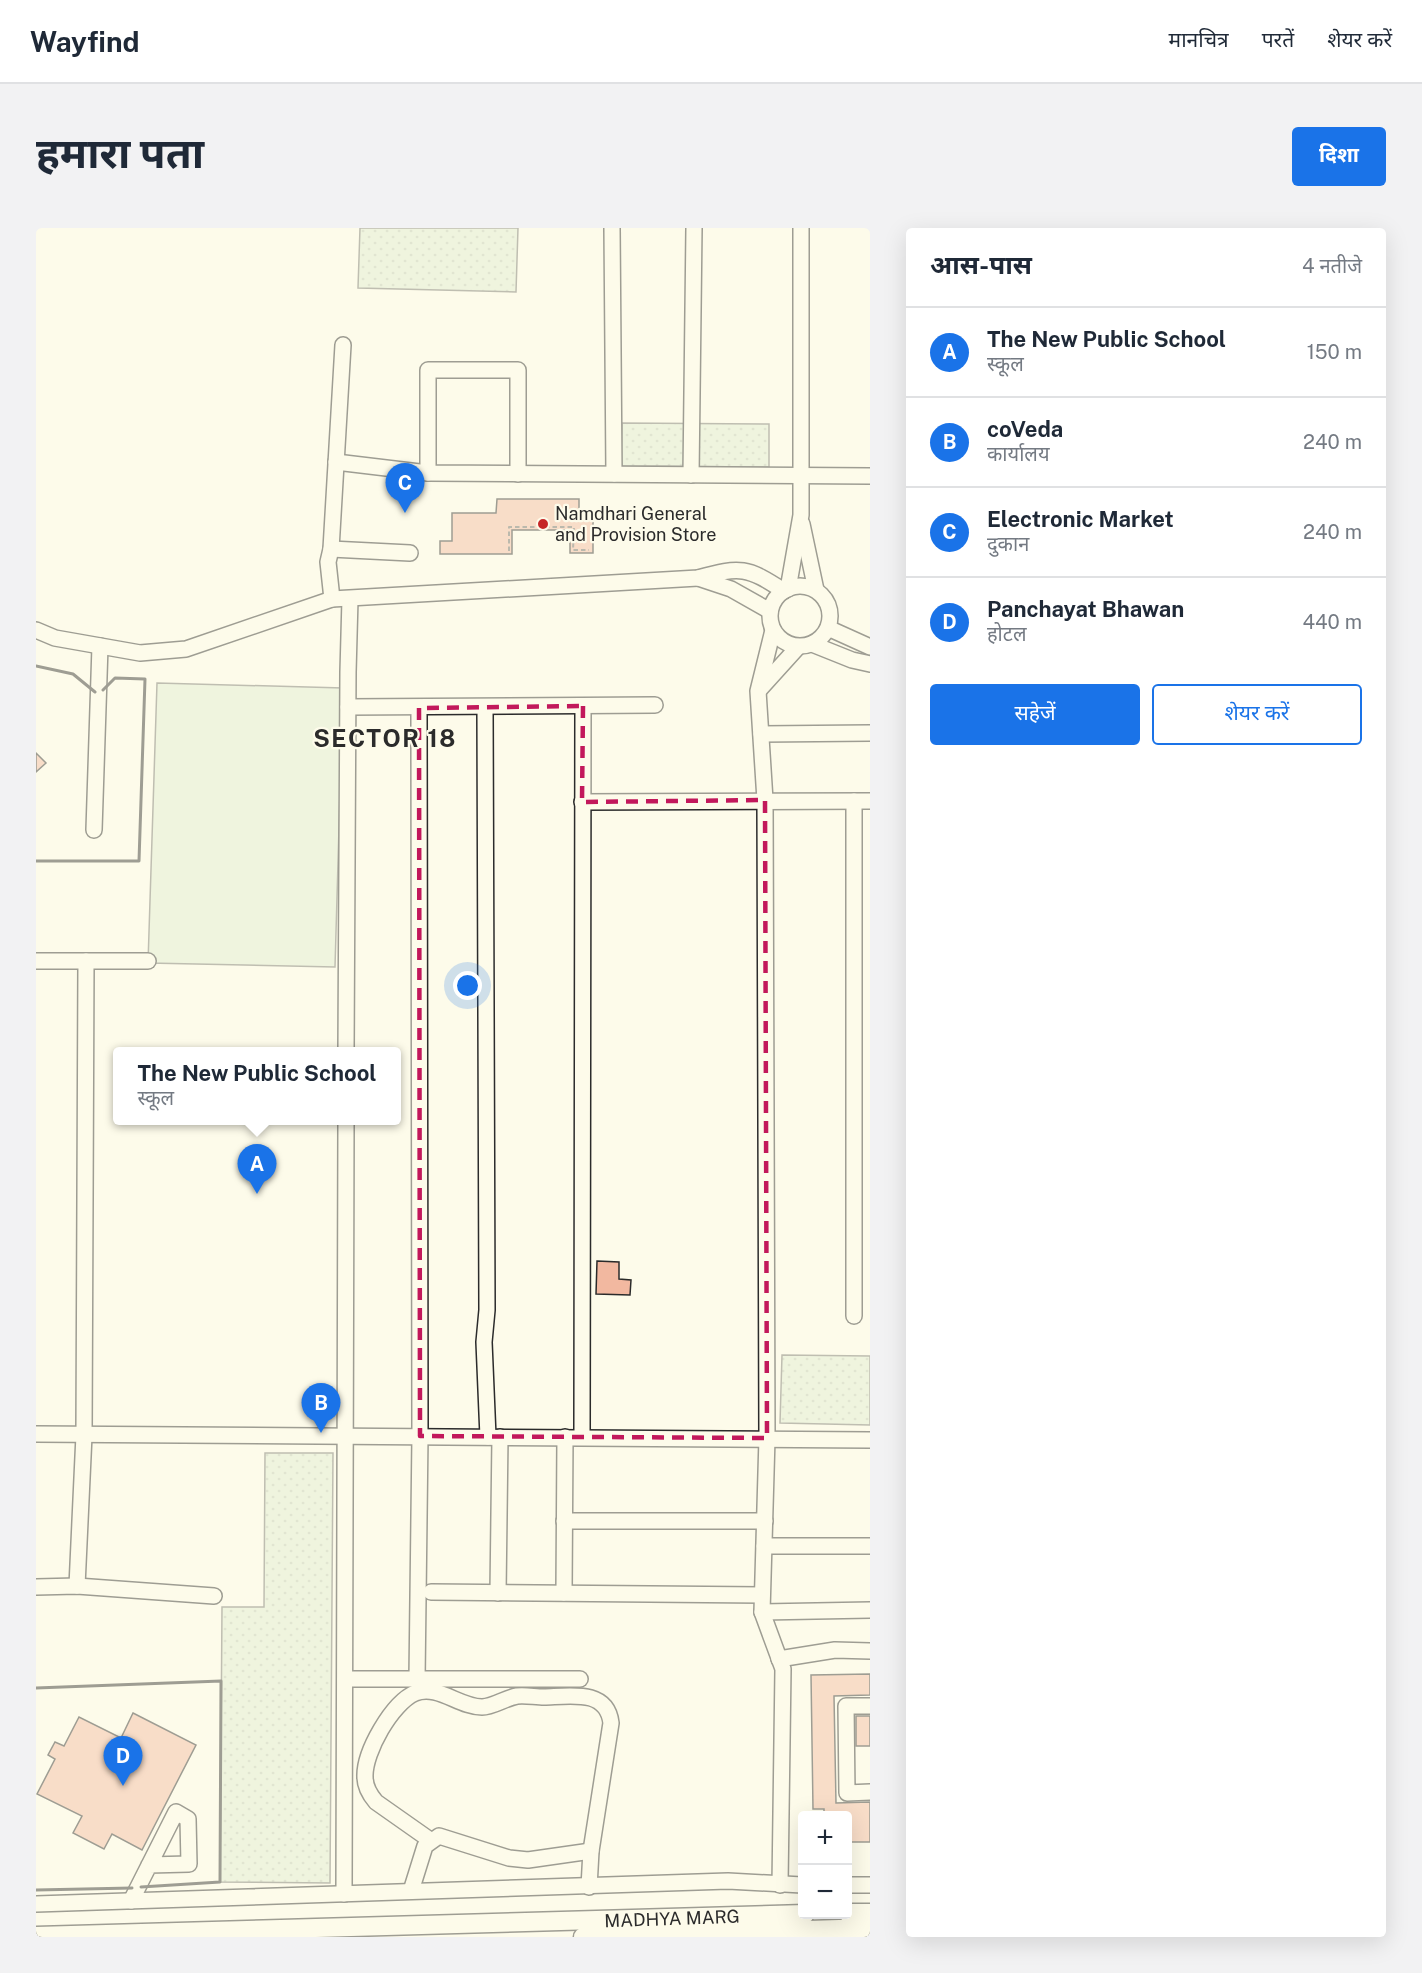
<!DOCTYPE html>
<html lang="hi">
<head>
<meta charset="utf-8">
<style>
	:root { --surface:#fff; --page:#f2f2f3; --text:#1f2937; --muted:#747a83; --line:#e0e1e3; --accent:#1a73e8 }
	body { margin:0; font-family:"Public Sans","Noto Sans Devanagari",sans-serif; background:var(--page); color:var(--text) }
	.controls { position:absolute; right:18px; bottom:18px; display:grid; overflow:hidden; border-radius:6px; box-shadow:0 6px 24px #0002 }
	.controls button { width:54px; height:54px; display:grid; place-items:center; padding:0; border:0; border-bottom:2px solid var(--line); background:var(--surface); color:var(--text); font:30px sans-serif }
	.you { position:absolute; left:432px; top:758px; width:21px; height:21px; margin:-15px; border:4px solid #fff; border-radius:50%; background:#1a73e8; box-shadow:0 0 0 9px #1a73e833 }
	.badge { display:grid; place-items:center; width:39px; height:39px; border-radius:50%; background:var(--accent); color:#fff; font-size:20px; font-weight:700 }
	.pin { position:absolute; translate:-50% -50px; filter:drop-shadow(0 2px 3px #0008) }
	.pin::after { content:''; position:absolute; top:32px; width:21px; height:18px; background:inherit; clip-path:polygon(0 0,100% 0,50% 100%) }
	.popup { position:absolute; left:77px; top:819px; width:288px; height:78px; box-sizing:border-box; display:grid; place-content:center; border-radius:6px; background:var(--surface); filter:drop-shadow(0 2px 4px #0005); font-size:20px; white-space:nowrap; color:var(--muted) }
	.popup b { font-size:22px; color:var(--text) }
	.popup::after { content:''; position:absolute; left:50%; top:100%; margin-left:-12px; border:12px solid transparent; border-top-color:var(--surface) }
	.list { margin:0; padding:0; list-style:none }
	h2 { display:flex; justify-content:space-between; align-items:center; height:78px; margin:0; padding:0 24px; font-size:26px }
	h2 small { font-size:20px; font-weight:400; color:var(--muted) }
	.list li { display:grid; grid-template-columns:39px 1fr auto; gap:18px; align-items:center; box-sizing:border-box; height:90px; padding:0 24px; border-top:2px solid var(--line) }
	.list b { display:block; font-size:22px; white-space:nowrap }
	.list p { margin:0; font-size:20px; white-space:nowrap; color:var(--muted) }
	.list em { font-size:20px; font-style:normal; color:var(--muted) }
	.actions { display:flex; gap:12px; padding:18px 24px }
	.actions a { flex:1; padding:14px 0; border:2px solid var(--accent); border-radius:6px; text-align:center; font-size:21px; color:var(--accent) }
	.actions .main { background:var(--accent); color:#fff }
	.map { position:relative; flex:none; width:834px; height:1709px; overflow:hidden; border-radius:6px }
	header { display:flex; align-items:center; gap:36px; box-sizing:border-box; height:84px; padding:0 30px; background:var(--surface); border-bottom:2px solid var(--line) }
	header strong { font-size:28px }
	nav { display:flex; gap:33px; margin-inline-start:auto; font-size:21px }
	.intro { display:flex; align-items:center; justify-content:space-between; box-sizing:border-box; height:144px; padding:0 36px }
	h1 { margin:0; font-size:42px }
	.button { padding:15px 27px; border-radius:6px; background:var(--accent); color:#fff; font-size:21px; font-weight:700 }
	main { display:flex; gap:36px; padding:0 36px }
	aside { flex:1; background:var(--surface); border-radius:6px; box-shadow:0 6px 24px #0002 }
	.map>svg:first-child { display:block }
</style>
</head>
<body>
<header>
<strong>Wayfind</strong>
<nav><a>मानचित्र</a><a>परतें</a><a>शेयर करें</a></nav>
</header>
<div class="intro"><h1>हमारा पता</h1><a class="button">दिशा</a></div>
<main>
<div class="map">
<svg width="834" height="1709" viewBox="0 0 834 1709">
	<defs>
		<pattern id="park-dots" width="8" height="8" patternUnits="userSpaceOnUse" patternTransform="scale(1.5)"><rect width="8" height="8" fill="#deebd1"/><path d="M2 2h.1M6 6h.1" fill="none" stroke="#bfcab4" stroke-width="1.8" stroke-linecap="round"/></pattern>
	</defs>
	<rect width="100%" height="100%" fill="#fdfbea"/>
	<g fill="url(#park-dots)" stroke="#74746e" stroke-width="1.5">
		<polygon points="324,0 482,0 480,64 322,60"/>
		<polygon points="586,195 733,196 733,239 585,238"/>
		<polygon points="746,1127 834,1128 834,1197 744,1195"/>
		<polygon points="229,1225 297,1225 294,1655 184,1654 186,1379 228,1379"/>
	</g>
	<polygon fill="#deebd1" stroke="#74746e" stroke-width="1.5" points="121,455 307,460 299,739 112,735"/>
	<g fill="#f2b8a0" stroke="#2b2b2b" stroke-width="1.5">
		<polygon points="461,271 543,271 543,290 557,290 557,325 534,325 534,302 476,302 476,326 404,326 404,313 416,313 416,285 460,285"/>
		<polygon points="0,525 10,535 0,544"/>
		<polygon points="561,1033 583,1034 583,1051 595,1052 594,1067 560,1066"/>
		<polygon points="834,1446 834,1467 798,1468 800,1575 834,1574 834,1614 812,1614 812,1588 788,1588 788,1581 777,1581 775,1447"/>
		<polygon points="97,1485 160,1517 106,1622 76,1606 68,1621 37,1605 46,1588 1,1566 19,1531 12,1527 19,1514 28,1518 43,1489 85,1510"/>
		<rect x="820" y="1488" width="14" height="30"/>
	</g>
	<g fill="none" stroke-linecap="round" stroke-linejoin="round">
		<defs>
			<g id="minor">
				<polyline points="576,0 578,246"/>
				<polyline points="300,234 392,245 834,248"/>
				<polyline points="392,245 392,142 482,142 482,246"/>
				<polyline points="655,247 658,0"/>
				<polyline points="766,296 780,362"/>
				<polyline points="295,321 374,325"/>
				<polyline points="662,350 695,361 734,383"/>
				<circle cx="764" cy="388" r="30"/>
				<polyline points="752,361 765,287 765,0"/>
				<polyline points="296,371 292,334 295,321 307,117"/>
				<polyline points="792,400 834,419"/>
				<path d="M 0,402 L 19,410 L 104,425 L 150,421 L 296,371 L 662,350 C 705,338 711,339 748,363"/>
				<polyline points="737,402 722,463 729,572 731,1210 726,1384 747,1441 744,1657"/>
				<polyline points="776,416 816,432 834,436"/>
				<polyline points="724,461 762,419"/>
				<polyline points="312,479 619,477"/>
				<polyline points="449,479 451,1082 448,1114 452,1209"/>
				<polyline points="725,506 834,505"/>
				<polyline points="818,573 818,1088"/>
				<polyline points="546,574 834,573"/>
				<polyline points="58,602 64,418"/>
				<polyline points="0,733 112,733"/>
				<polyline points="310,824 312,444 314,371"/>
				<polyline points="0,1206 834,1212"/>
				<polyline points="546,1209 547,478"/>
				<polyline points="528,1293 729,1293"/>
				<polyline points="728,1318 834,1318"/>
				<polyline points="41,1358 48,1207 50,733"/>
				<polyline points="0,1359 41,1358 178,1368"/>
				<polyline points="395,1364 726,1367"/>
				<polyline points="462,1365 464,1209"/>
				<polyline points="528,1365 529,1209"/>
				<polyline points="726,1384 834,1382"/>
				<polyline points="743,1431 799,1422 834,1423"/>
				<polyline points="309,1451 544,1451"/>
				<polyline points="381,1451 384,1208 383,480"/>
				<polyline points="834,1478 810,1478 811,1565 834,1564"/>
				<path d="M 394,1612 L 340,1574 C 334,1567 329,1559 329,1549 C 328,1524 356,1475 379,1465 C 402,1456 423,1479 446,1479 C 457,1479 469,1470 481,1468 C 490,1467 499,1469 508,1469 C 535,1468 571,1461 575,1495 L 555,1623 L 553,1659"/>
				<polyline points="812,1657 834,1657"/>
				<polyline points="375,1663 389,1618 403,1608 473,1630 492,1632 555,1623"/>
				<polyline points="308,1666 310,892"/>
				<polyline points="95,1673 140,1584 152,1591 153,1636 113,1637"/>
				<polyline points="0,1676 692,1653 766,1657"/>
			</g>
			<g id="major">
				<polyline points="812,1685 834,1685"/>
				<polyline points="0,1708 769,1686"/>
				<polyline points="547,1709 834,1700"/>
			</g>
		</defs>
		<use href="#minor" stroke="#2b2b2b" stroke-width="18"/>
		<use href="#major" stroke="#2b2b2b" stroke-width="21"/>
		<polyline stroke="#6a6964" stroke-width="2" stroke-dasharray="4.5 3" stroke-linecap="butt" points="473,323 473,299 538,299 537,322 553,322"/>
		<use href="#minor" stroke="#fdfbea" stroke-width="15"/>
		<use href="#major" stroke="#fdfbea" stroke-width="18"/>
		<g stroke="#2b2b2b" stroke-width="3">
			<polyline points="0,438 37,446 59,464"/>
			<polyline points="0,633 103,633 109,451 79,450 67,462"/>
			<polyline points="0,1460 185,1453 184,1654 105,1659"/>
			<polyline points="0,1662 96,1660"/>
		</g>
	</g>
	<path d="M0 0H834V1709H0ZM 547,478 L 546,574 L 729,572 L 731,1210 L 384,1208 L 383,480 Z" fill="#fdfbea" fill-opacity=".55" fill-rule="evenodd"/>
	<path fill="none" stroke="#c2185b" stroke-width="4.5" stroke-dasharray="12 8" stroke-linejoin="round" d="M 547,478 L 546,574 L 729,572 L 731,1210 L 384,1208 L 383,480 Z"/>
	<circle fill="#c62828" stroke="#fdfbea" stroke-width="2" cx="507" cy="296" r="6"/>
	<g text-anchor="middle" stroke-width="4.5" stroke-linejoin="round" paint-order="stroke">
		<g font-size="18" fill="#2b2b2b" stroke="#fdfbea" text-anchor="start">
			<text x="519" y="292">Namdhari General<tspan x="519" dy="21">and Provision Store</tspan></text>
		</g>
		<g font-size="18" fill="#2b2b2b" stroke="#fdfbea">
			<text transform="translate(636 1691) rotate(-2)" y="6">MADHYA MARG</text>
		</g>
		<g font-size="24" font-weight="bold" letter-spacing="1.5" fill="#2b2b2b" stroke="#fdfbea">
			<text x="349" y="519">SECTOR 18</text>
		</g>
	</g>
</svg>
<div class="controls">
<button>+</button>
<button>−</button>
</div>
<div class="you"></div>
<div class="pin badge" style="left:221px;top:966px">A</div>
<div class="popup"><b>The New Public School</b>स्कूल</div>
<div class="pin badge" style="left:285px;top:1205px">B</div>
<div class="pin badge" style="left:369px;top:285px">C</div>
<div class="pin badge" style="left:87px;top:1558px">D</div>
</div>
<aside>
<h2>आस-पास<small>4 नतीजे</small></h2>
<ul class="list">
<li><span class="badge">A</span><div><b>The New Public School</b><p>स्कूल</p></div><em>150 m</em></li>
<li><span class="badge">B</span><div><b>coVeda</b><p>कार्यालय</p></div><em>240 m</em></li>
<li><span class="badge">C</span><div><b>Electronic Market</b><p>दुकान</p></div><em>240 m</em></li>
<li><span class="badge">D</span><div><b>Panchayat Bhawan</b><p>होटल</p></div><em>440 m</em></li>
</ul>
<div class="actions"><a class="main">सहेजें</a><a>शेयर करें</a></div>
</aside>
</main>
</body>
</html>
